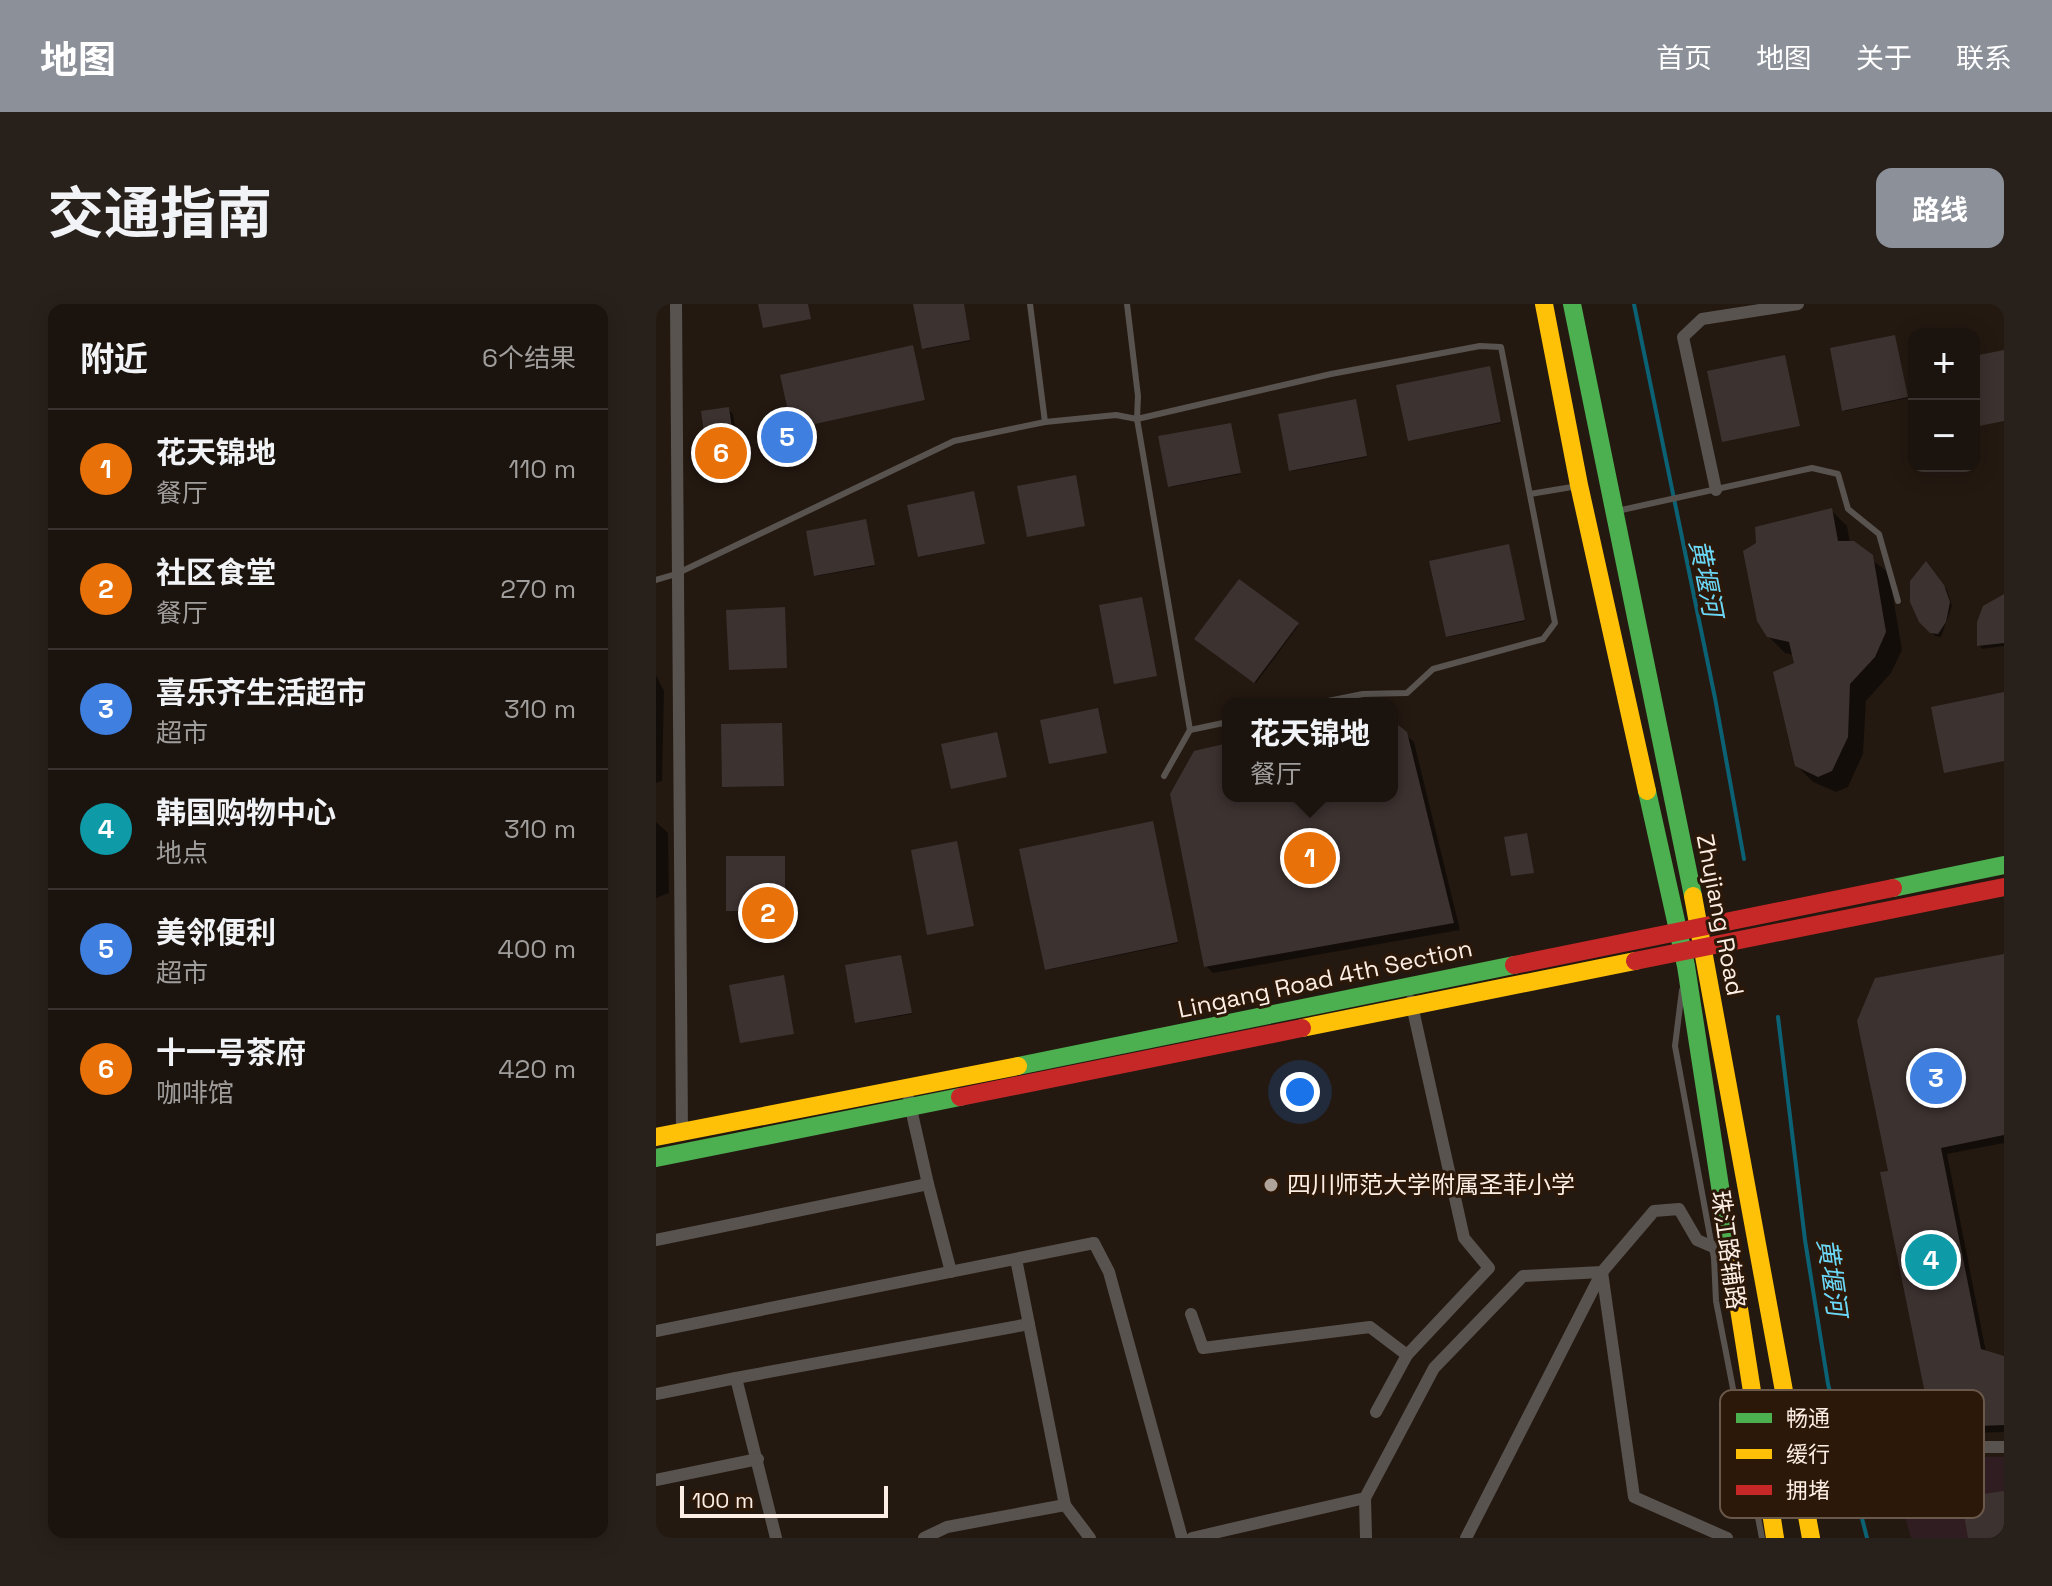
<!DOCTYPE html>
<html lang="zh">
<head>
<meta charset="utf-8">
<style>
	:root { --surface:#1b130d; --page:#28201b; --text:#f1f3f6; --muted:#a09e9d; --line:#39322e; --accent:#8c9099 }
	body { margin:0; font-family:"Space Grotesk","Noto Sans SC",sans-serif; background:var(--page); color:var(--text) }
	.controls { position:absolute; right:24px; top:24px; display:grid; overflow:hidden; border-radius:16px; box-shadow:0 4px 20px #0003 }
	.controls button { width:72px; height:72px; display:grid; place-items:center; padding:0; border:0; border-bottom:2px solid var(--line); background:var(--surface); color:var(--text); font:40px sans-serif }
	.scale { position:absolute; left:24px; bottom:20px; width:208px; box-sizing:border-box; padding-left:8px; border:4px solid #fceee4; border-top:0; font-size:22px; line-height:28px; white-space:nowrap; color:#fceee4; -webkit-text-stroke:6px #2c1809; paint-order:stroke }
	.you { position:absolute; left:644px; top:788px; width:28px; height:28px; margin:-20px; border:6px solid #fff; border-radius:50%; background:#1a73e8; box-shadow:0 0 0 12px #1a73e833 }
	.badge { display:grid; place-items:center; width:52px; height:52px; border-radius:50%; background:var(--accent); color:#fff; font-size:26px; font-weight:700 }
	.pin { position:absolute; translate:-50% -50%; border:4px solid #fff; box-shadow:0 2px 8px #0006 }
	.popup { position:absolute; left:566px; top:394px; width:176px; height:104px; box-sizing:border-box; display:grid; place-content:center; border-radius:16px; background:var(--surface); filter:drop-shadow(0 2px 6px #0005); font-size:26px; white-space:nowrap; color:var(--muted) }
	.popup b { font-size:30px; color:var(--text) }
	.popup::after { content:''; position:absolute; left:50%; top:100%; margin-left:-16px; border:16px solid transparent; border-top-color:var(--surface) }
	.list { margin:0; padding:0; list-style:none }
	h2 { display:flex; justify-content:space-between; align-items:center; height:104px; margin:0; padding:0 32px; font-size:34px }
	h2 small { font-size:26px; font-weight:400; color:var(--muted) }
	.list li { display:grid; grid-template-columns:52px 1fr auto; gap:24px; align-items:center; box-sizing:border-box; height:120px; padding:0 32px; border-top:2px solid var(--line) }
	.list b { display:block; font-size:30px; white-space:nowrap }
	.list p { margin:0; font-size:26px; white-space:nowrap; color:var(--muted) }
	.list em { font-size:26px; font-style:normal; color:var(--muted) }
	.map { position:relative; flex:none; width:1348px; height:1234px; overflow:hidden; border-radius:16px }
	header { display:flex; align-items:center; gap:48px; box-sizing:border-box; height:112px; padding:0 40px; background:var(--accent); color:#fff }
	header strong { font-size:38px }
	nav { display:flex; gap:44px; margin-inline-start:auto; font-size:28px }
	.intro { display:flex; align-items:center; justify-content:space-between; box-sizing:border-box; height:192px; padding:0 48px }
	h1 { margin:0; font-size:56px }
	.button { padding:20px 36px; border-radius:16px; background:var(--accent); color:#fff; font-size:28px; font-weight:700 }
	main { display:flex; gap:48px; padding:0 48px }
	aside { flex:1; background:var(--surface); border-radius:16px; box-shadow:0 4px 20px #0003 }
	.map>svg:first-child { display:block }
</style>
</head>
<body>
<header>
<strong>地图</strong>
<nav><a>首页</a><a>地图</a><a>关于</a><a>联系</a></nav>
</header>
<div class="intro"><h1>交通指南</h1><a class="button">路线</a></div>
<main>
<aside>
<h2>附近<small>6个结果</small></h2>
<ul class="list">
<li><span class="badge" style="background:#e8710a">1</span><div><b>花天锦地</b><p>餐厅</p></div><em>110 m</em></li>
<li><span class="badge" style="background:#e8710a">2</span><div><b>社区食堂</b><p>餐厅</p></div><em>270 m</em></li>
<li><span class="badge" style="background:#3f7fe0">3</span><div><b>喜乐齐生活超市</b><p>超市</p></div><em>310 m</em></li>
<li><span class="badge" style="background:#0f9aa8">4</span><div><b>韩国购物中心</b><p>地点</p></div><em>310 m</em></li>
<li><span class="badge" style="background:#3f7fe0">5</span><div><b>美邻便利</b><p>超市</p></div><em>400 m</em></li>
<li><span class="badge" style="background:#e8710a">6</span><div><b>十一号茶府</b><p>咖啡馆</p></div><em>420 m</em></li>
</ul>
</aside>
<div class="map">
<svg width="1348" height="1234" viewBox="0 0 1348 1234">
	<rect width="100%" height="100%" fill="#241911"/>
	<polygon fill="#2f1d21" points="1287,1152 1348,1153 1348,1234 1255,1234 1237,1172"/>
	<g fill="#0007">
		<polygon points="260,0 307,0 314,37 269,45"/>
		<polygon points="1239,34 1252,94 1189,107 1188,106"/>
		<polygon points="257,44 269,96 138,124"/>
		<polygon points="834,65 845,119 754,136"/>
		<polygon points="700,98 711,153 636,167 635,166"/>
		<polygon points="72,105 77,110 84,158 59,161 54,156"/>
		<polygon points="575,121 585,170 515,183 514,182"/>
		<polygon points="318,190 329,240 264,253 264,252"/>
		<polygon points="1175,206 1191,222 1194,239 1233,269 1246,346 1235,369 1210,397 1207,450 1192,483 1180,488 1157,478 1140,461 1140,360 1138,351 1129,349 1112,332"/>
		<polygon points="210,218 219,262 161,272 160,271"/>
		<polygon points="853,243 869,317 793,333 792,332"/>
		<polygon points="1273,262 1291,286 1296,302 1285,333 1279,332 1265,317"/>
		<polygon points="584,278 642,322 600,379 541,335"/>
		<polygon points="1348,293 1348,342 1326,345 1323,341"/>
		<polygon points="0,371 8,387 6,477 0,479"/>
		<polygon points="736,419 758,438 804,626 557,669 550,662 572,441 572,492 736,492"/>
		<polygon points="0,518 12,529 13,589 0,594"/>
		<polygon points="497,520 522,639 391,666 391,665"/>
		<polygon points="1348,652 1348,839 1291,850 1330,1048 1348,1054 1348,1128 1285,1130 1278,1123 1234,868"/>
		<polygon points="245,653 256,710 202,719 201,718"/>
	</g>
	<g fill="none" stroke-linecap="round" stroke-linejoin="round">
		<g stroke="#0c6275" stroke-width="4">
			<polyline points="978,0 1059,394 1088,555"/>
			<polyline points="1122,713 1149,936 1172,1080 1211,1234"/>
		</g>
	</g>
	<g fill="#3c3230">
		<polygon points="102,0 152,0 155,15 107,24"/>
		<polygon points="257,0 308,0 314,36 266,45"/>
		<polygon points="1239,31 1252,93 1186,107 1174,44"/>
		<polygon points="257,41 269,96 136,125 124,71"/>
		<polygon points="1348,46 1348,117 1318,123 1318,52"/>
		<polygon points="1129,51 1144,122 1066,138 1051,67"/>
		<polygon points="834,62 845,118 752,137 740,81"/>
		<polygon points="700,95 711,152 633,167 622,110"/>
		<polygon points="73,103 80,153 52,157 45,107"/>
		<polygon points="575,119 585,169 512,183 502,132"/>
		<polygon points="420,171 429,222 371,233 361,182"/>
		<polygon points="318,187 329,240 262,253 251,201"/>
		<polygon points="1176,204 1182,237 1198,237 1217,251 1230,328 1219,353 1194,380 1192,433 1176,467 1162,473 1139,462 1117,368 1138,359 1133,338 1111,333 1101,317 1087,247 1100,239 1099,223"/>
		<polygon points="210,215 219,261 158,272 150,227"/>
		<polygon points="853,240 869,316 790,333 773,257"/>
		<polygon points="1270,257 1288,281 1294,298 1290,318 1282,330 1274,329 1263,318 1254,298 1254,277"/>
		<polygon points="583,275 643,319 598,379 538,335"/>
		<polygon points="1348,290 1348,339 1321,342 1321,318 1327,302"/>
		<polygon points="486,293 501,372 458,380 443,301"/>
		<polygon points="129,303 131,364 73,366 70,306"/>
		<polygon points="1348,388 1348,457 1288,469 1275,403"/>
		<polygon points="442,404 451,449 393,460 384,416"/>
		<polygon points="736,416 751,428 798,619 548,663 514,490 538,447 572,439 572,492 736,492"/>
		<polygon points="126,419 128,482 66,483 65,420"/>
		<polygon points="341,428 351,473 295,485 285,440"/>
		<polygon points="497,517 522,638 389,666 363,545"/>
		<polygon points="871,529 878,569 855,572 848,533"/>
		<polygon points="301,537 318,622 271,631 255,546"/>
		<rect x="70" y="552" width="59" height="55"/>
		<polygon points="1348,650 1348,831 1285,844 1325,1045 1348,1052 1348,1121 1276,1124 1224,868 1232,867 1201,717 1219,674"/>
		<polygon points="245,651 256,709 199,719 189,661"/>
		<polygon points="128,671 138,730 84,739 73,681"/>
		<polygon points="1348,1187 1348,1234 1312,1234 1305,1193"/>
	</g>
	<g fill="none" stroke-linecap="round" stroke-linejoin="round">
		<g stroke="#58534f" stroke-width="6">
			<polyline points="374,0 389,118"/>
			<polyline points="471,0 482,92 481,115 675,70 824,42 845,43 899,319 887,335 777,365 751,389 707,390 657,400"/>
			<polyline points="874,190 922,182"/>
			<polyline points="961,207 1156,164 1182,170 1192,205 1223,230 1242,297"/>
			<polyline points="0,276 20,270 298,137 389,118 460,111 481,115 534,426 508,472"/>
			<polyline points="534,426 572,418"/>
			<polyline points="1026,686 1019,742 1058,954 1060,997 1106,1234"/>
		</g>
		<g stroke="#58534f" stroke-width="12">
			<polyline points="20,0 26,828"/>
			<polyline points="1060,186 1027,33 1046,15 1142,0"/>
			<polyline points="272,880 295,968"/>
			<polyline points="0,936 272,880 253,796"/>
			<polyline points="360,955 409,1201"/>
			<polyline points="946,968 978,1193 1071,1234"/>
			<polyline points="535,1010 547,1044 714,1023 751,1051"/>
			<polyline points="0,1027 438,939 453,968 526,1234"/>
			<polyline points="80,1074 373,1020"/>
			<polyline points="0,1090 80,1074 120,1234"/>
			<polyline points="720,1108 751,1051 833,964 808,934 755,697"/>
			<polyline points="1138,1143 1348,1143"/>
			<polyline points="0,1176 102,1155"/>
			<polyline points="709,1194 710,1234"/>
			<polyline points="268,1234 291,1223 409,1201 434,1234"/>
			<polyline points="536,1234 709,1194 778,1064 867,972 946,968 998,907 1023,905 1041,936 1055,942"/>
			<polyline points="810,1234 946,968"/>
		</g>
		<g stroke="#4caf50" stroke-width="18">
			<polyline points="916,0 1037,592"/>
			<polyline points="991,487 1030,662 1076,960"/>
			<polyline points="1237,584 1348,561"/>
			<polyline points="362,762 858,661"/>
			<polyline points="0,854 304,793"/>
		</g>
		<g stroke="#ffc107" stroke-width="18">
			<polyline points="888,0 923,181 991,487"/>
			<polyline points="1037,592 1155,1234"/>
			<polyline points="646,724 979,657"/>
			<polyline points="0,833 362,762"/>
			<polyline points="1076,960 1119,1234"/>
		</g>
		<g stroke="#c62828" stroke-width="18">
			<polyline points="979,657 1348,583"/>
			<polyline points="858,661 1237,584"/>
			<polyline points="304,793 646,724"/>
		</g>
	</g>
	<circle fill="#b0a39a" stroke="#2c1809" stroke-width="3" cx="615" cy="881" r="8"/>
	<g text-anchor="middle" stroke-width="6" stroke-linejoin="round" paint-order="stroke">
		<g font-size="24" fill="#fceee4" stroke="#2c1809">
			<text transform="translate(1064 611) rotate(79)" y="8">Zhujiang Road</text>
			<text transform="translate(669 675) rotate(-12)" y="8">Lingang Road 4th Section</text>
			<text transform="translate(1072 946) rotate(82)" y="8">珠江路辅路</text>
		</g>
		<g font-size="24" fill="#fceee4" stroke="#2c1809" text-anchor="start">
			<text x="631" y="889">四川师范大学附属圣菲小学</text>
		</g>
		<g font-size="26" font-style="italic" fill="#6bd8f8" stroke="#2c1809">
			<text transform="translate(1050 274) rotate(79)" y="9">黄堰河</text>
			<text transform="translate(1176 973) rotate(82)" y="9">黄堰河</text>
		</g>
	</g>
	<rect x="1064" y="1086" width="264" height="128" rx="12" fill="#2c1809" stroke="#6a584b" stroke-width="2"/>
	<rect x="1080" y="1109" width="36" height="10" fill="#4caf50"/>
	<rect x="1080" y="1145" width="36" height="10" fill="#ffc107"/>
	<rect x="1080" y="1181" width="36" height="10" fill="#c62828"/>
	<g font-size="22" fill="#fceee4">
		<text x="1130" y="1122">畅通</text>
		<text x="1130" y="1158">缓行</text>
		<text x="1130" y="1194">拥堵</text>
	</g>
</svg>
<div class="controls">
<button>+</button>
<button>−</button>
</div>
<div class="scale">100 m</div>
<div class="you"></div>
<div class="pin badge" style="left:654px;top:554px;background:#e8710a">1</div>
<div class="popup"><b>花天锦地</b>餐厅</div>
<div class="pin badge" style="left:112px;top:609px;background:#e8710a">2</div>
<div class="pin badge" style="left:1280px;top:774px;background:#3f7fe0">3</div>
<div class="pin badge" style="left:1275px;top:956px;background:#0f9aa8">4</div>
<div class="pin badge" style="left:131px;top:133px;background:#3f7fe0">5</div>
<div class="pin badge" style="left:65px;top:149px;background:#e8710a">6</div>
</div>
</main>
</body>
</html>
